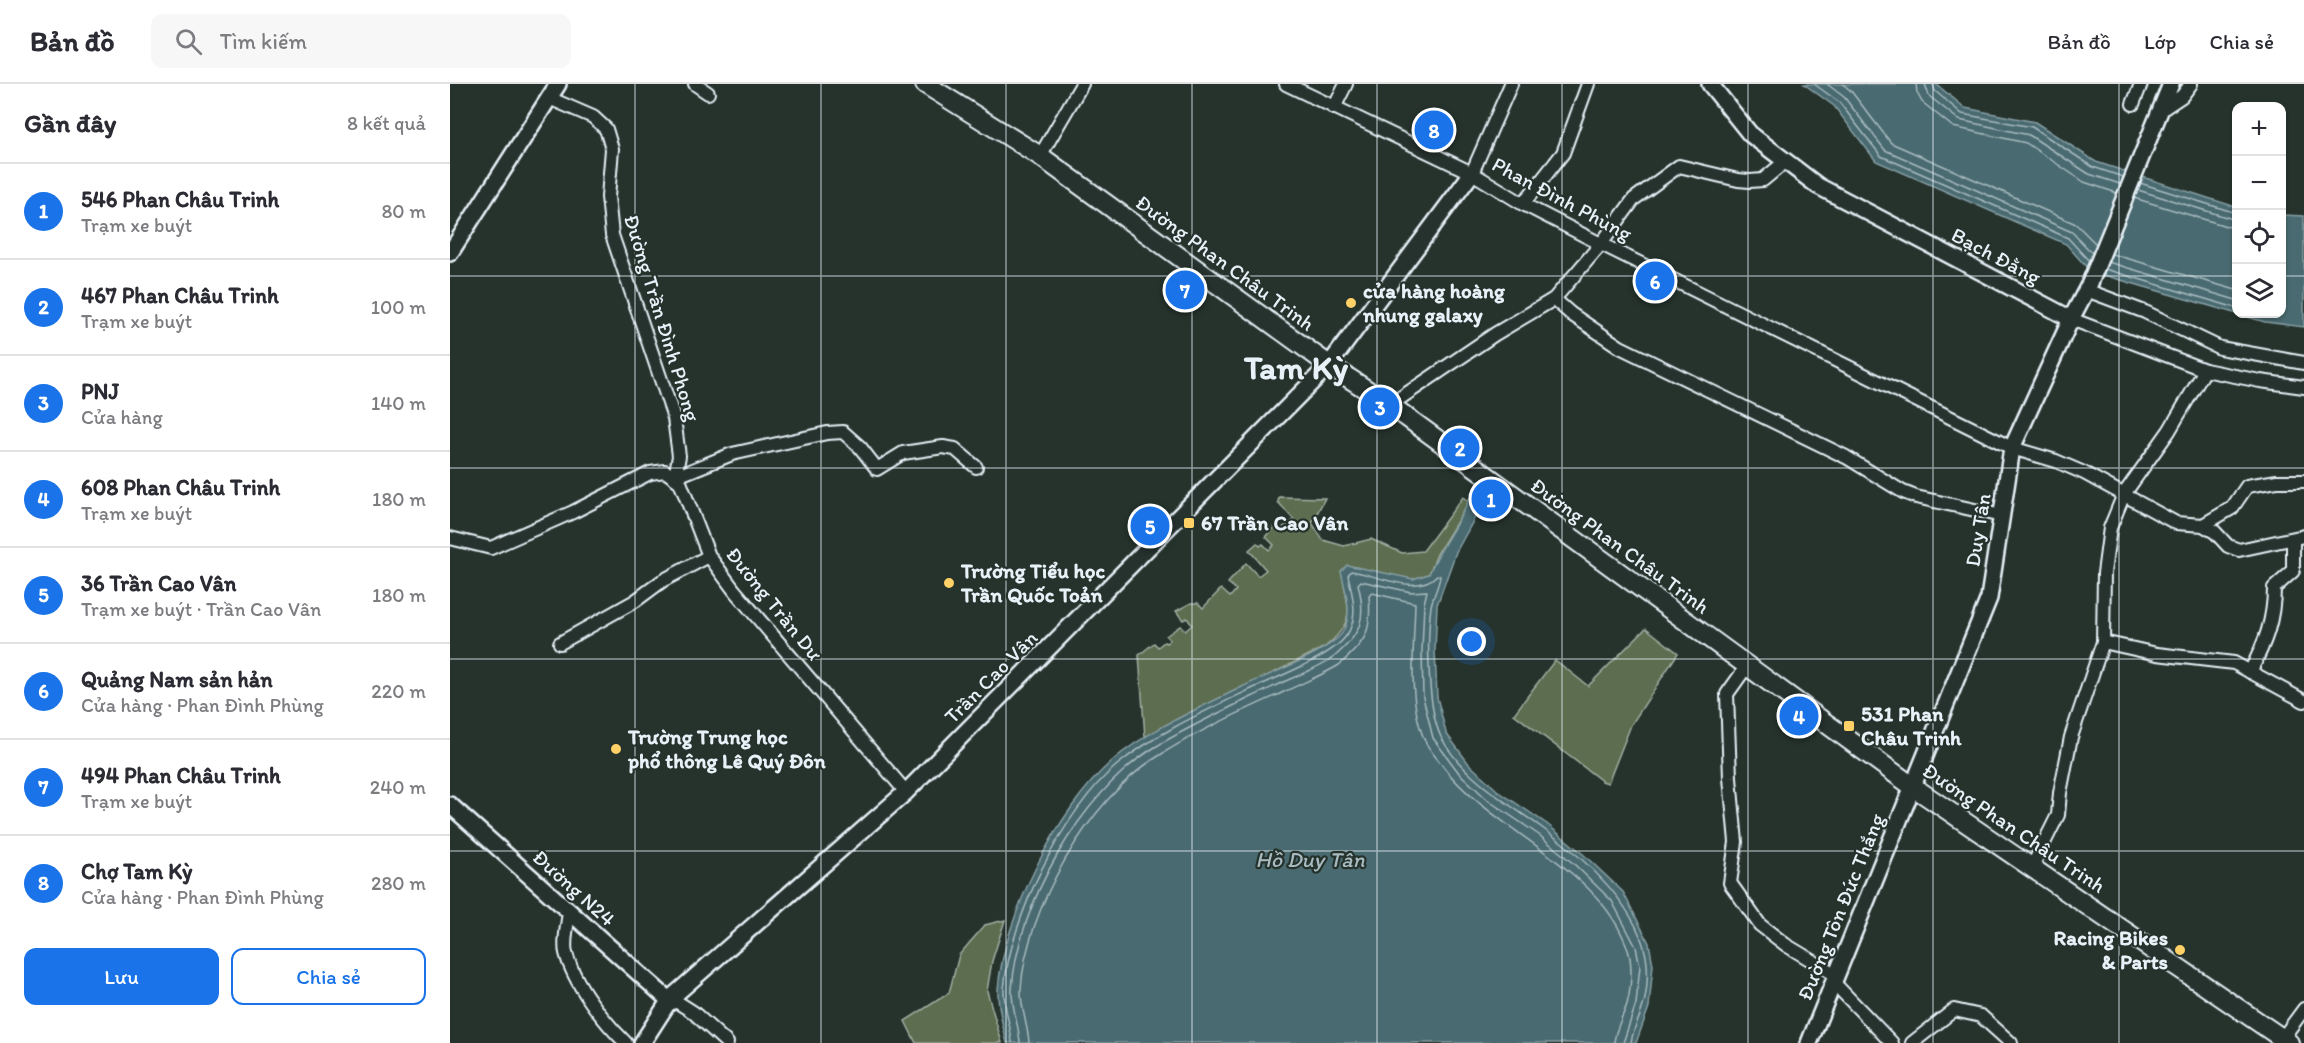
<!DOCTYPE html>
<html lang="vi">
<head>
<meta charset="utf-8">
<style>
	:root { --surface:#fff; --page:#f7f7f7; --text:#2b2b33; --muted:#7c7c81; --line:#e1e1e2; --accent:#1a73e8 }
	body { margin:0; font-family:Itim,sans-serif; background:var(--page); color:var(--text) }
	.controls { position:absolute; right:18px; top:18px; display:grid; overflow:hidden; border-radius:12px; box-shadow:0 2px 4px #0004 }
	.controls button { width:54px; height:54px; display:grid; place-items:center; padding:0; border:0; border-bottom:2px solid var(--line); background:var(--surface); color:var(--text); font:30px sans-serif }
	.you { position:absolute; left:1022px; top:558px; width:21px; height:21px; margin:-15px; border:4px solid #fff; border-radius:50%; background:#1a73e8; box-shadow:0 0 0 9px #1a73e833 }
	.badge { display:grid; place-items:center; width:39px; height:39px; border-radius:50%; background:var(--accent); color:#fff; font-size:20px; font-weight:700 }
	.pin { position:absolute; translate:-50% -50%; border:3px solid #fff; box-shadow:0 2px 6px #0006 }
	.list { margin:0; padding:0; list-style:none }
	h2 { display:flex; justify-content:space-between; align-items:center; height:78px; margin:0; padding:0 24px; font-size:26px }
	h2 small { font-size:20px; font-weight:400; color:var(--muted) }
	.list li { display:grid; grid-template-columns:39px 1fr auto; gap:18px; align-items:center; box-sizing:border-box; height:96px; padding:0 24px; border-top:2px solid var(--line) }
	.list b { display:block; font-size:22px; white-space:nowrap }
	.list p { margin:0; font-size:20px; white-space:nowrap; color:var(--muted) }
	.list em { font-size:20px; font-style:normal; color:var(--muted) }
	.actions { display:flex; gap:12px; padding:18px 24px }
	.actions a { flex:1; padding:14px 0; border:2px solid var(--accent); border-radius:12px; text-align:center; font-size:21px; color:var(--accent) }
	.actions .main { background:var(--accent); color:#fff }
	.icon { flex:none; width:33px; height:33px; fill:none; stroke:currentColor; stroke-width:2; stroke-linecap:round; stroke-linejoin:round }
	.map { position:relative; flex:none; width:1854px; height:959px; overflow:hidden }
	header { display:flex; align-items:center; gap:36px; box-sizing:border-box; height:84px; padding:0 30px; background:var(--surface); border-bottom:2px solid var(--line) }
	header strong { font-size:28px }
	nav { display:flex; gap:33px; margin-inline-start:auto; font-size:21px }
	.search { width:420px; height:54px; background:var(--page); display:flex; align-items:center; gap:15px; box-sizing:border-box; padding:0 21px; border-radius:12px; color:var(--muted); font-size:22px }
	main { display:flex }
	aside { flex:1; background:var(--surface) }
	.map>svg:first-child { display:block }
</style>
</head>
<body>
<header>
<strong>Bản đồ</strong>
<div class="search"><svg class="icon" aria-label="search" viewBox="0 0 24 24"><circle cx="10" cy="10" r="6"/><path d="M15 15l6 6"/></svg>Tìm kiếm</div>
<nav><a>Bản đồ</a><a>Lớp</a><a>Chia sẻ</a></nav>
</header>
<main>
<aside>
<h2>Gần đây<small>8 kết quả</small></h2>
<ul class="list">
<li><span class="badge">1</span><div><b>546 Phan Châu Trinh</b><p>Trạm xe buýt</p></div><em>80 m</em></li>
<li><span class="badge">2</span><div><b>467 Phan Châu Trinh</b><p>Trạm xe buýt</p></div><em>100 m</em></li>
<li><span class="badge">3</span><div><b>PNJ</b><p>Cửa hàng</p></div><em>140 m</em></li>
<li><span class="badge">4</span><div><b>608 Phan Châu Trinh</b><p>Trạm xe buýt</p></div><em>180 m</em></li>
<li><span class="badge">5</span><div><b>36 Trần Cao Vân</b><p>Trạm xe buýt · Trần Cao Vân</p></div><em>180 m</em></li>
<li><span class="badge">6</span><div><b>Quảng Nam sản hản</b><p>Cửa hàng · Phan Đình Phùng</p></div><em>220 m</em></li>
<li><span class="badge">7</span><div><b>494 Phan Châu Trinh</b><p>Trạm xe buýt</p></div><em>240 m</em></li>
<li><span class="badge">8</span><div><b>Chợ Tam Kỳ</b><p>Cửa hàng · Phan Đình Phùng</p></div><em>280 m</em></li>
</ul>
<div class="actions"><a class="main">Lưu</a><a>Chia sẻ</a></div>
</aside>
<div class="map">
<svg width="1854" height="959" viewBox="0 0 1854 959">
	<rect width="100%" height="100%" fill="#26332d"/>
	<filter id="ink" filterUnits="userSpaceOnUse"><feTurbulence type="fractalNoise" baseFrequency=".0167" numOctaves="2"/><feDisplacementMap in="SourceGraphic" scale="12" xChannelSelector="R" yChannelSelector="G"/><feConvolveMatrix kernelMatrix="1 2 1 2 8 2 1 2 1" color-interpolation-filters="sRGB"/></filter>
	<g filter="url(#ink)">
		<g fill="#5d6d4f" stroke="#a2afa4" stroke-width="1.5">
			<path d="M 829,413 L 875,414 L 862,439 L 873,456 L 894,462 L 921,455 L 952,469 L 973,467 L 1013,413 L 1019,418 L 987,470 L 979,490 L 963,495 L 892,487 C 897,525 908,535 875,563 L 695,653 L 689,571 L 704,559 L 708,563 L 714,558 L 716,559 L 720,556 L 716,552 L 730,542 L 735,547 L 742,541 L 737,534 L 733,536 L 726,527 L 741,519 L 748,519 L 753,524 L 771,505 L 780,513 L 786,506 L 778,499 L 796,479 L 808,492 L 816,486 L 799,466 L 807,459 L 810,462 L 813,460 L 819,466 L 824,461 L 816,453 L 825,443 L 829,446 L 844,436 L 828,418 Z"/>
			<polygon points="1196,544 1228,569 1181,641 1158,699 1152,697 1064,630 1105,576 1138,602"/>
			<polygon points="555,836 542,877 537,907 552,959 466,959 455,937 499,909 509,871 535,841"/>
		</g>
		<g fill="#486a6f" stroke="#88a0a6" stroke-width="1.5">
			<polygon points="1354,0 1486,0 1515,24 1585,38 1646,78 1786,123 1786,230 1832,230 1832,131 1854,132 1854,243 1815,238 1640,187 1616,160 1426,77 1384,22"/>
			<path d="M 1022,408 L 1033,419 L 1006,468 L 987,521 L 985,566 L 987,613 L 996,649 L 1019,680 L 1048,707 L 1097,740 L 1133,770 L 1173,808 L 1199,859 L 1203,881 L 1199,923 L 1186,959 L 557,959 C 553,942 547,922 548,905 C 554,833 607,725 662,677 C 699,645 748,625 792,603 C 816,591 877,569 892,549 C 904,530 895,507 891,487 L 897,481 L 963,495 L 979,490 C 991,461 1012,436 1022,408 Z"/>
		</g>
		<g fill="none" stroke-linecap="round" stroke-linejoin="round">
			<g stroke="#a8bbc1" stroke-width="1.5">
				<polyline points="1364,0 1389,18 1431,72 1618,154 1639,177"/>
				<polyline points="1377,0 1394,13 1435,66 1622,148 1642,169"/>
				<polyline points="1393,0 1401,7 1441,59 1626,140 1646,160"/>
				<polyline points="1466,0 1467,9 1472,18 1503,43 1576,59 1634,98 1667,109"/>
				<polyline points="1475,0 1479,12 1509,36 1579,51 1639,90 1670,100"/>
				<polyline points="1483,0 1485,7 1512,30 1582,43 1643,83 1673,93"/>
				<polyline points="1690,99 1786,129"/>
				<polyline points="1688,106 1786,136"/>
				<polyline points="1684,114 1786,145"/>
				<polyline points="1662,170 1786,206"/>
				<polyline points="1658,178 1786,216"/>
				<polyline points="1655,185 1786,224"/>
				<path d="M 562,959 C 561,941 553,923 554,905 C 560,835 613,726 667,681 C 705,650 753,628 797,607 C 822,595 882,573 896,552 C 910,533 902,511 898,491 L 901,487 C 926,490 966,513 987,491 L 990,492 C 989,502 983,512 981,522 C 977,553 977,625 991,653 C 1012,693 1056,718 1091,743 C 1134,773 1192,825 1197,880 C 1198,893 1197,912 1192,925 C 1189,936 1182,947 1181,959"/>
				<path d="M 570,959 C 569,941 561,923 562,905 C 567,822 631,710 702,665 C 742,640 788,620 831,599 C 849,591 868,584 884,573 C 911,550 917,535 908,500 L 911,497 L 961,508 L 977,507 L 974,520 L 972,566 L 973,613 L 983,654 L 1009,689 L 1039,717 L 1089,751 L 1124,780 L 1162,817 L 1186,863 L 1190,882 L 1186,920 L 1173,959"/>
				<path d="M 579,959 C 578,941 570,923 571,905 C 576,826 639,715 707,673 C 747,647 793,627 836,607 C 854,598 873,591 889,581 C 916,558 922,548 919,512 L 922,509 L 965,519 C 964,561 957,621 976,659 C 980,667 987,674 992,681 C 1042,748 1151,782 1178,866 C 1183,881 1181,905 1177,920 C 1173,933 1165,945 1164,959"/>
			</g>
			<defs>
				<g id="minor">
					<polyline points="245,0 258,9"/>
					<polyline points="836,0 1022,89 1073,120 1151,160 1562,364 1606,377 1634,389 1726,439 1753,441 1765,448 1778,462 1789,466 1854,452"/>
					<polyline points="99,14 143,33 156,45 162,65 158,113 162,151 224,334 229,372 225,393"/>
					<polyline points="1683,20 1691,0"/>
					<polyline points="884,24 896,0"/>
					<polyline points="1711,26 1732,12 1741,0"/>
					<polyline points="590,72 632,0"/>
					<polyline points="1022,89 1061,0"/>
					<polyline points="1073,120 1113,69 1138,0"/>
					<polyline points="1636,206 1695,228 1770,264 1854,279"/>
					<polyline points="1104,215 1121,230 1170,263 1396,373 1453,408 1466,413 1552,432"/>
					<polyline points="1621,235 1755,286 1810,297 1854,303"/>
					<polyline points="940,321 1045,250 1104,215 1151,160 1184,115 1229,82 1288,96 1300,97 1313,96 1336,77"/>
					<polyline points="225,393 282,370 377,349 393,348 410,363 427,385 453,369 493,363 505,365 526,383"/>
					<polyline points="1753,441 1782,424 1797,402 1827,397 1854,397"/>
					<polyline points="0,454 41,464 123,428 200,389 215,387 230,398 259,472 284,506 456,708"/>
					<polyline points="1653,558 1707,570 1784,579 1854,617"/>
					<polyline points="110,559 185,517 212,497 259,472"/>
					<polyline points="1297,582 1277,610 1280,694 1286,758 1280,799 1310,841 1336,861 1386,891"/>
					<path d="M 1800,588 C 1815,559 1824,537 1824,504 L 1843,487 L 1843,455"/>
					<polyline points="1582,783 1608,731 1610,709 1621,653 1653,558 1654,489 1660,444 1674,410 1719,347 1755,286"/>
					<path d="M 119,827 C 118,840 113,858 116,869 C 124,900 154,938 176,959"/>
					<polyline points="1383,898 1442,959"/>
					<polyline points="221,914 243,928 277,959"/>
					<polyline points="1462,959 1504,926 1531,932 1561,959"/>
					<polyline points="1829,959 1854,925"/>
				</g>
				<g id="tertiary">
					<polyline points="1260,0 1300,50 1368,102 1621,235"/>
					<polyline points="0,169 108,0"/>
					<polyline points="0,721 221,918"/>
					<polyline points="192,959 221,914 456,708 879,281 1022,89"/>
					<polyline points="1359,959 1539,514 1562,364 1621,235 1640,199 1721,0"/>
				</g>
				<polyline id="primary" points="475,0 590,72 879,281 940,321 1462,702 1839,959"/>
			</defs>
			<use href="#minor" stroke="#e8f1f8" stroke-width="16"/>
			<use href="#tertiary" stroke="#e8f1f8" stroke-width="20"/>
			<use href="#primary" stroke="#e8f1f8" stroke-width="22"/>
			<use href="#minor" stroke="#26332d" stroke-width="12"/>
			<use href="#tertiary" stroke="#26332d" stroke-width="15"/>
			<use href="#primary" stroke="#26332d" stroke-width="18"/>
		</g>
	</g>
	<path fill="none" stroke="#e8f1f8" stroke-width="1.5" stroke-opacity="0.55" d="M 185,0 L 185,959M 371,0 L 371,959M 556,0 L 556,959M 742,0 L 742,959M 927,0 L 927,959M 1112,0 L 1112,959M 1298,0 L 1298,959M 1483,0 L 1483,959M 1669,0 L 1669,959M 0,192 L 1786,192M 1832,192 L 1854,192M 0,384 L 1854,384M 0,575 L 1854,575M 0,767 L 1854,767"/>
	<g fill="#ffd166" stroke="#26332d" stroke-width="2">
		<circle cx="901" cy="219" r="6"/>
		<rect x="733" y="433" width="12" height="12" rx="3"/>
		<circle cx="499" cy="499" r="6"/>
		<rect x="1393" y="636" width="12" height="12" rx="3"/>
		<circle cx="166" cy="665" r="6"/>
		<circle cx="1730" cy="866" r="6"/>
	</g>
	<g text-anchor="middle" stroke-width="4.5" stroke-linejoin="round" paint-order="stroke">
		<g font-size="21" fill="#e8f1f8" stroke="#26332d">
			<text transform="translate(1112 115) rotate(28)" y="7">Phan Đình Phùng</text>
			<text transform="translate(1546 172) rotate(28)" y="7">Bạch Đằng</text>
			<text transform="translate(775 179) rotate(36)" y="7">Đường Phan Châu Trinh</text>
			<text transform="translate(212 234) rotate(73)" y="7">Đường Trần Đình Phong</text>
			<text transform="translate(1528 446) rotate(-81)" y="7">Duy Tân</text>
			<text transform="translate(1170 462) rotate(36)" y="7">Đường Phan Châu Trinh</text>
			<text transform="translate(324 520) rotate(51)" y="7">Đường Trần Dư</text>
			<text transform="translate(541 593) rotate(-45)" y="7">Trần Cao Vân</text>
			<text transform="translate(1564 744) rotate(34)" y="7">Đường Phan Châu Trinh</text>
			<text transform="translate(124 804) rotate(42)" y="7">Đường N24</text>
			<text transform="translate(1391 823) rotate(-68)" y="7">Đường Tôn Đức Thắng</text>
		</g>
		<g font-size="21" font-weight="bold" fill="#e8f1f8" stroke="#26332d" text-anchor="start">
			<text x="913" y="214">cửa hàng hoàng<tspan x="913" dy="24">nhung galaxy</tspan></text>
			<text x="751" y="446">67 Trần Cao Vân</text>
			<text x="511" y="494">Trường Tiểu học<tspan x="511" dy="24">Trần Quốc Toản</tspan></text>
			<text x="1411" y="637">531 Phan<tspan x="1411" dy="24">Châu Trinh</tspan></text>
			<text x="178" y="660">Trường Trung học<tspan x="178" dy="24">phổ thông Lê Quý Đôn</tspan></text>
			<text x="1718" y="861" text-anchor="end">Racing Bikes<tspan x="1718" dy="24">&amp; Parts</tspan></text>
		</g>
		<g font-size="22" font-style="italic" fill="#a8bbc1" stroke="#26332d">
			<text x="860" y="783">Hồ Duy Tân</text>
		</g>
		<g font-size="33" font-weight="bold" fill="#e8f1f8" stroke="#26332d">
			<text x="846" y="295">Tam Kỳ</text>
		</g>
	</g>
</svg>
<div class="controls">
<button>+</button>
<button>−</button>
<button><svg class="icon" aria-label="locate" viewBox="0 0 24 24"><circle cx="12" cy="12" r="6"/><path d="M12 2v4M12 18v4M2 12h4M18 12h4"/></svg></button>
<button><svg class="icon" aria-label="layers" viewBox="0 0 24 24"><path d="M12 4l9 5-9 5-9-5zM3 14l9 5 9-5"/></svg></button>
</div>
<div class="you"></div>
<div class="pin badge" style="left:1041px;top:415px">1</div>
<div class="pin badge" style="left:1010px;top:364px">2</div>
<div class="pin badge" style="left:930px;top:323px">3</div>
<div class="pin badge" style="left:1349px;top:632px">4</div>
<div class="pin badge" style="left:700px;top:442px">5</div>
<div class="pin badge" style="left:1205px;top:197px">6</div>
<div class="pin badge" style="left:735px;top:206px">7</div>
<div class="pin badge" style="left:984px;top:46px">8</div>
</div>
</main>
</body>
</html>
